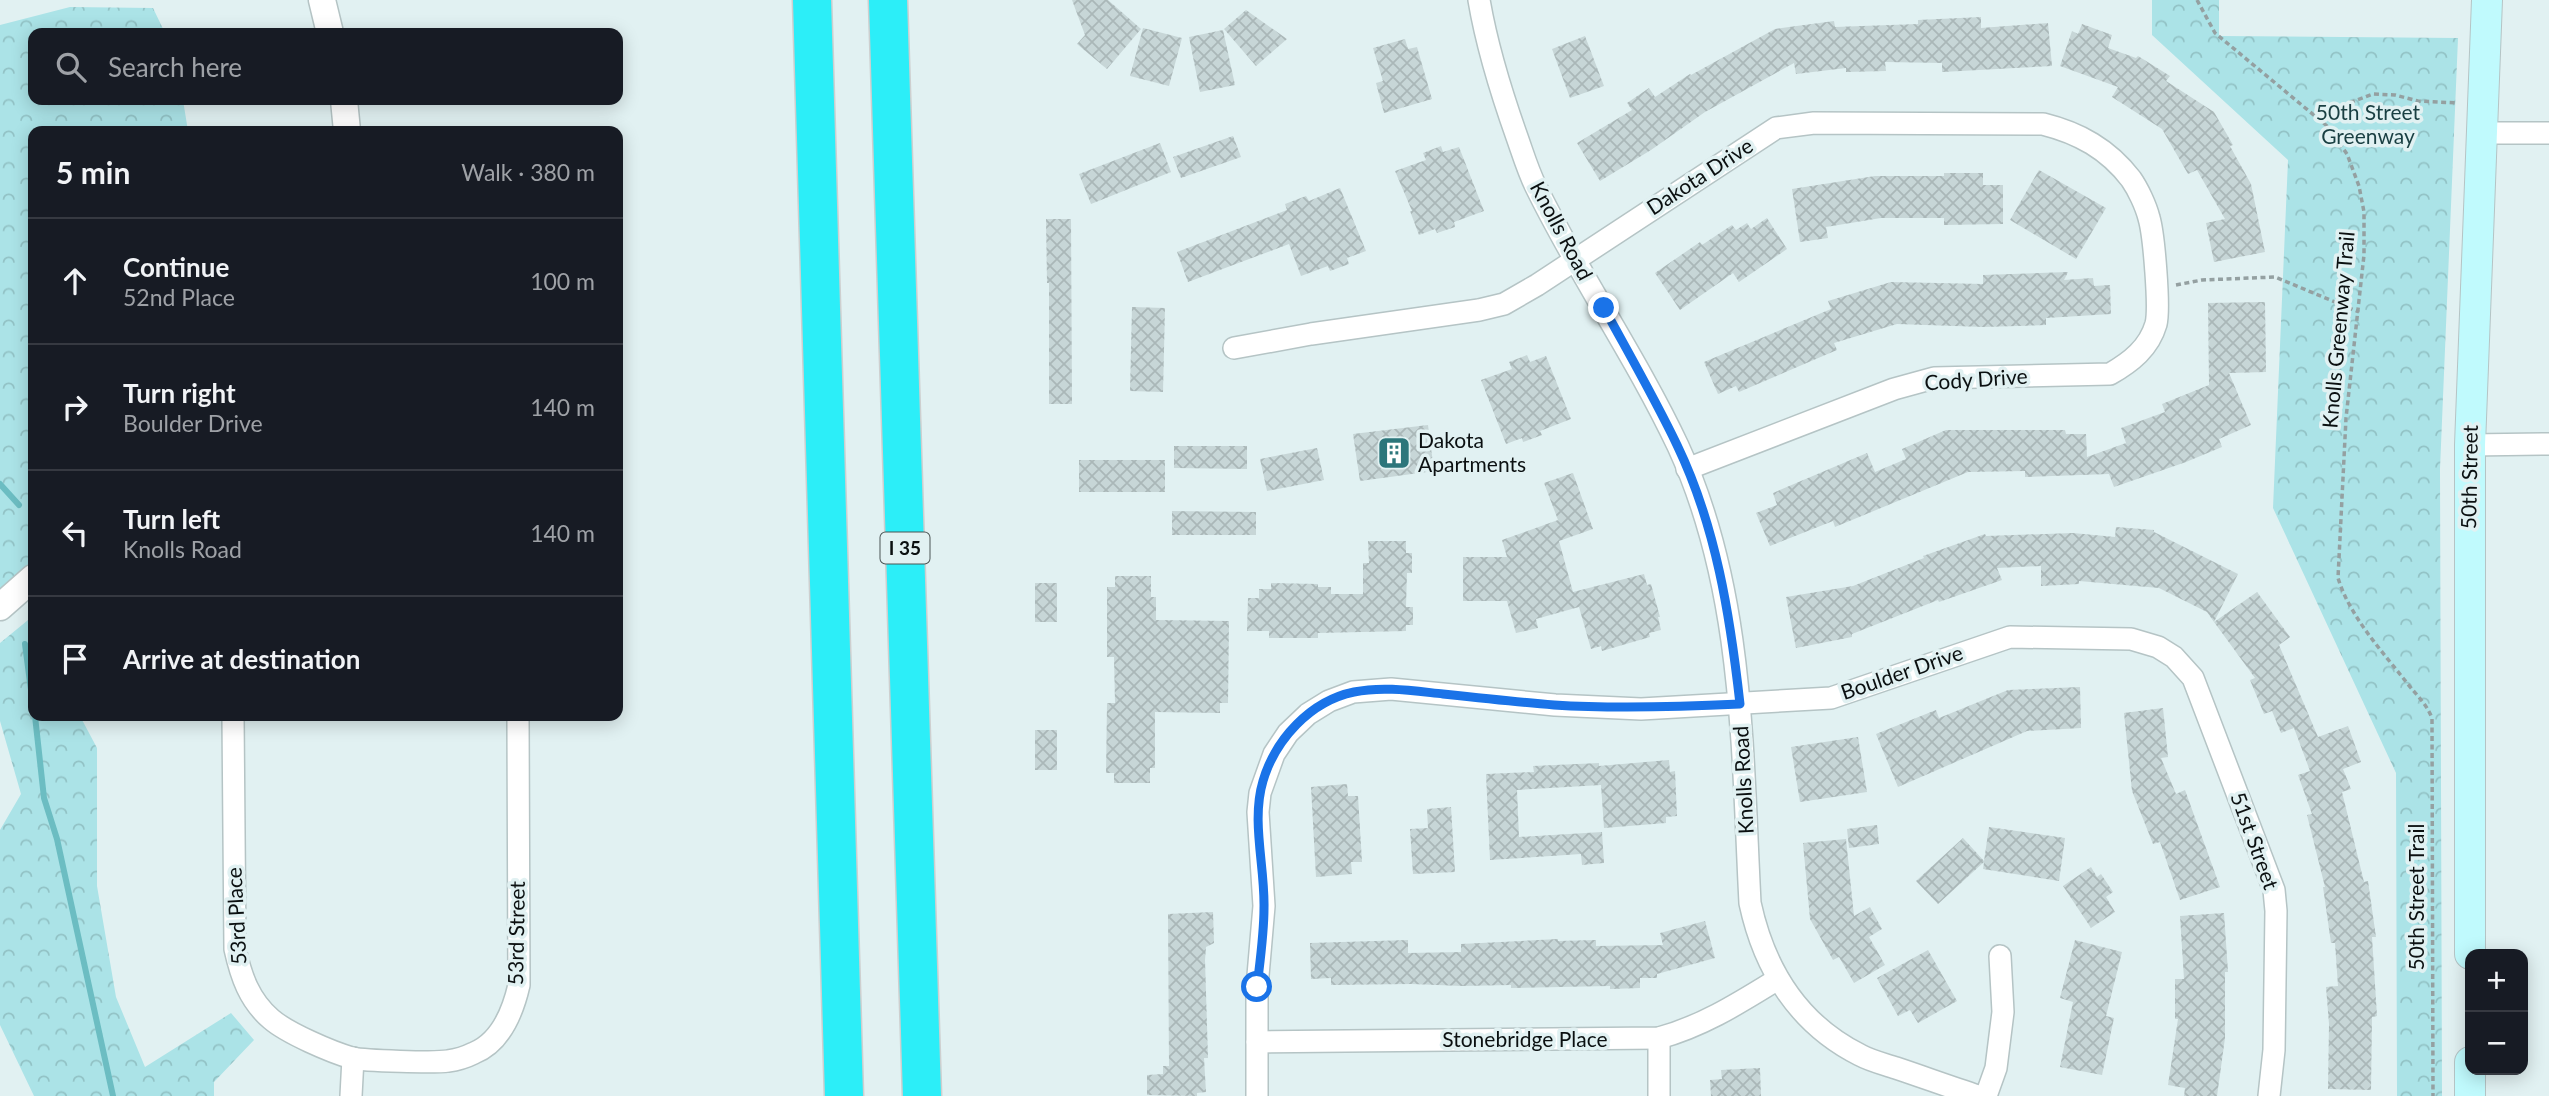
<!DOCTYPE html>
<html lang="en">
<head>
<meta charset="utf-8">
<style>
	:root { --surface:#171b24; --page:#242831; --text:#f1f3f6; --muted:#9ea1a6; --line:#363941 }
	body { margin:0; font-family:Lato,sans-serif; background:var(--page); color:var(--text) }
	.controls { position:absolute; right:21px; bottom:21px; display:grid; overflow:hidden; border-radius:14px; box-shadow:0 4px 18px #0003 }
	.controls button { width:63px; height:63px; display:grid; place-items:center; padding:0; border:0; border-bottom:2px solid var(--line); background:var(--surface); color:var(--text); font:35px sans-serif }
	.stop { position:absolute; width:21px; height:21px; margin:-16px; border:5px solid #1a73e8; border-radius:50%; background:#fff }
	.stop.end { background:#1a73e8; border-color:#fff; box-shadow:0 2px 7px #0008 }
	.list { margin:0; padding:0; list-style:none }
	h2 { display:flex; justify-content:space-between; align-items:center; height:91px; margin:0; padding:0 28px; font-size:30px }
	h2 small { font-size:23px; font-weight:400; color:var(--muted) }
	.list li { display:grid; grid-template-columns:46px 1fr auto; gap:21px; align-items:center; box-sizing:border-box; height:126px; padding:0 28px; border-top:2px solid var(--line) }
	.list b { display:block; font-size:26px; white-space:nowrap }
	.list p { margin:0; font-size:23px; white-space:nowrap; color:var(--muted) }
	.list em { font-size:23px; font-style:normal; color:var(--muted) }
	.icon { flex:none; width:38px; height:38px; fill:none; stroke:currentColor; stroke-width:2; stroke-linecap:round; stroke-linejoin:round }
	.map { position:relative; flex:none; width:2549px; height:1096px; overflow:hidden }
	.search { position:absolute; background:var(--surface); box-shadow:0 4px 18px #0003; left:28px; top:28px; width:595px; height:77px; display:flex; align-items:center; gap:18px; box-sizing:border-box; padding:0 24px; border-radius:14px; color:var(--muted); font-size:26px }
	.panel { position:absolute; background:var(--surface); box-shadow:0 4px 18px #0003; left:28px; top:126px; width:595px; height:595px; border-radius:14px }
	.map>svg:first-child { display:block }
</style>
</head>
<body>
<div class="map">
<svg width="2549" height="1096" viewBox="0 0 2549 1096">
	<defs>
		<pattern id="forest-crowns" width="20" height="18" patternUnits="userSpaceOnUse" patternTransform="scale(1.75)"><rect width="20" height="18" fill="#abe3e7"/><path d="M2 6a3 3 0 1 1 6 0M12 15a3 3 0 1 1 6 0" fill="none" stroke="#92c2c5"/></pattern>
		<pattern id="building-cross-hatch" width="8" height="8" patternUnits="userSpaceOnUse" patternTransform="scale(1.75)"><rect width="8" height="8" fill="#c7d6d7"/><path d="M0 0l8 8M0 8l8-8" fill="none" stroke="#aab7b8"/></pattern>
	</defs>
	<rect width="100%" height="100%" fill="#e1f1f2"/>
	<g fill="url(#forest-crowns)">
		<polygon points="2152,0 2219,0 2219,36 2458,38 2440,469 2442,1096 2397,1096 2396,773 2273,508 2288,160 2152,35"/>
		<polygon points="70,7 153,8 165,33 33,33 33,100 183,100 188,131 33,131 33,578 0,607 0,25"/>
		<polygon points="33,616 33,716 80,716 97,748 97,886 116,997 145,1067 231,1013 254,1040 214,1082 214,1096 34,1096 0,1025 0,830 21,794 0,721 0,643"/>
	</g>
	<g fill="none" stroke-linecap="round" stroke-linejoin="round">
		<g stroke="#6cbdc2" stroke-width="6">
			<polyline points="0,484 19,505"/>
			<polyline points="25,644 33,705"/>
			<polyline points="35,716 44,798 57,839 113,1096"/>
		</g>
	</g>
	<g fill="url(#building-cross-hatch)">
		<polygon points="1072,0 1108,0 1141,29 1107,69 1077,44 1085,35"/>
		<polygon points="1246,10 1287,39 1256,66 1224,29"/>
		<polygon points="1981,17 1981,28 2048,23 2052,66 1942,72 1942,63 1885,62 1886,71 1846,72 1846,68 1796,74 1794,63 1705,112 1651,150 1600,181 1577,143 1632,110 1627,103 1649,88 1655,97 1690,74 1691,75 1775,29 1834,21 1835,27 1918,24 1918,20"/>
		<polygon points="2082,24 2112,35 2108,48 2136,58 2138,56 2170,76 2166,81 2214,112 2233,145 2230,146 2251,184 2265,252 2214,262 2206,223 2225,219 2197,170 2188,174 2162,129 2112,97 2118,87 2060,66 2072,31 2078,34"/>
		<polygon points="1143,28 1182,38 1169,86 1130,76"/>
		<polygon points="1223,30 1235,85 1200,92 1189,37"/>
		<polygon points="1585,36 1604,86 1570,98 1552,49"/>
		<polygon points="1405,39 1408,49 1417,47 1432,99 1384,113 1376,83 1383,81 1373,48"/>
		<polygon points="1233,136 1241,157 1181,178 1173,157"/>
		<polygon points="1160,143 1171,172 1091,204 1079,174"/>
		<polygon points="1441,146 1443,152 1459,147 1484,211 1454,222 1455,227 1437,233 1435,229 1419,235 1410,211 1412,211 1395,171 1426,160 1423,153"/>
		<polygon points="2039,170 2106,208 2076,259 2010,220"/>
		<polygon points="1944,173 1983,173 1983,185 2003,185 2003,224 1944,225 1944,218 1881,218 1826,227 1828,238 1800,242 1792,189 1875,176 1944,176"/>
		<polygon points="1340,188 1366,251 1347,258 1349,264 1330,271 1328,266 1301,276 1289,244 1188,282 1177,252 1287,210 1285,204 1306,196 1309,201"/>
		<polygon points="1767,218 1787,249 1739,282 1733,273 1680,310 1655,273 1700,242 1702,245 1732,225 1736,230 1747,223 1751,229"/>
		<polygon points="1046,219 1071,219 1072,404 1049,404 1049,283 1047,283"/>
		<polygon points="2068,272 2064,280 2093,278 2094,286 2110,285 2111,314 2046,318 2046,325 1984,327 1897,324 1834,343 1837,350 1739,392 1736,386 1718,394 1704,362 1831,309 1828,301 1891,282 1983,284 1983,275"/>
		<polygon points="2265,302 2266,372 2229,373 2251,425 2219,439 2222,447 2186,462 2114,487 2109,474 2025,477 2025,471 1968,472 1835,527 1833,521 1770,546 1756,513 1777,505 1773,493 1867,453 1875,472 1906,459 1902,449 1946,430 2065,430 2066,434 2086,434 2087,457 2126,443 2121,428 2165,412 2162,404 2209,385 2208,303"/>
		<polygon points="1132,307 1165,308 1163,392 1130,391"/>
		<polygon points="1527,355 1530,362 1546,356 1571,419 1540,431 1542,435 1523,442 1522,438 1506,444 1481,380 1512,369 1509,362"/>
		<polygon points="1428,425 1434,471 1360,481 1353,434"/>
		<polygon points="1174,446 1247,446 1247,469 1174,468"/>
		<polygon points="1317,448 1324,480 1267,491 1260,459"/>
		<rect x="1079" y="460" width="86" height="32"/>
		<polygon points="1573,473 1593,529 1559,541 1573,592 1644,574 1647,585 1651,584 1660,617 1658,617 1661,630 1649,633 1650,637 1602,651 1601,646 1591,649 1579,607 1536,619 1538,628 1516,633 1507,601 1463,601 1463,557 1507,557 1502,540 1558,520 1544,483"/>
		<polygon points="1172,511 1256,512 1256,535 1172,535"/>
		<polygon points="2116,527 2154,530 2154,532 2238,574 2214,622 2207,612 2159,588 2079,581 2079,584 2041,586 2041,566 1997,568 2002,580 1939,602 1938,600 1852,634 1852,637 1796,648 1786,597 1853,586 1924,558 1923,556 1985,534 1986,536 2073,533 2115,537"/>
		<polygon points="1368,541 1406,541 1406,553 1412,553 1412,573 1407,573 1406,607 1413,607 1413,625 1406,625 1406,631 1318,633 1318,638 1269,638 1269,631 1247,631 1248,598 1259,598 1259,589 1271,589 1271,583 1318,584 1318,587 1331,587 1331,594 1363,594 1363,563 1369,563"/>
		<polygon points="1115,576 1151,576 1151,597 1156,597 1156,620 1229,621 1228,703 1220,703 1220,713 1155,712 1155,768 1150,768 1150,783 1114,783 1114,773 1106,773 1107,703 1115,703 1114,657 1107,657 1107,587 1115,587"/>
		<rect x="1035" y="583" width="22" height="39"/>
		<polygon points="2257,592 2290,637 2279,645 2318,737 2348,726 2361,762 2343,769 2351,789 2342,792 2364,882 2368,881 2376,937 2372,937 2377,1016 2372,1017 2371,1090 2328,1089 2329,1024 2326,987 2338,986 2335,943 2331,943 2323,887 2325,887 2307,815 2312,814 2298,775 2310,771 2294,728 2281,733 2272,711 2264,714 2250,680 2255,678 2214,622"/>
		<polygon points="2080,687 2081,728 2027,731 1898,787 1876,734 1936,710 1939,718 2008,690"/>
		<polygon points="2163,708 2168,757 2161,758 2176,794 2185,790 2220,887 2180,900 2160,842 2153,844 2132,791 2124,713"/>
		<rect x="1035" y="730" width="22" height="40"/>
		<polygon points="1858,737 1867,792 1800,802 1791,747"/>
		<polygon points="1669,760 1670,772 1675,771 1677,816 1666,817 1666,823 1604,828 1601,785 1517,790 1519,837 1602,832 1604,863 1582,865 1581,854 1490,860 1486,774 1534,772 1533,766 1599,763 1599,766"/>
		<polygon points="1347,784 1348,796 1358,796 1362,862 1351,862 1352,874 1316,877 1311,787"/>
		<polygon points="1451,807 1455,872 1413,874 1410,829 1428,828 1427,809"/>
		<polygon points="1877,825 1879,844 1849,848 1847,829"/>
		<polygon points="1989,827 2065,838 2059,881 1983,869 1984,862 1938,904 1916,881 1963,838 1984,861"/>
		<polygon points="1846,839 1854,916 1870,907 1882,929 1869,937 1885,965 1854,983 1839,957 1833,960 1810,919 1803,843"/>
		<polygon points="2091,867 2097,877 2101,874 2113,892 2106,897 2115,912 2091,928 2063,886"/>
		<polygon points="1213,912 1214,943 1206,947 1205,960 1208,1058 1204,1058 1206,1092 1197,1093 1197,1096 1147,1095 1147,1075 1163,1074 1163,1066 1169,1066 1168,914"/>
		<polygon points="2224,913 2228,972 2225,972 2225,1038 2217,1096 2184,1096 2185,1088 2168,1085 2178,1019 2175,1019 2175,979 2184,979 2180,916"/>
		<polygon points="1705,921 1715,958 1657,974 1657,978 1640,978 1640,988 1610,989 1610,986 1511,988 1511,985 1462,986 1411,984 1331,985 1331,978 1311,979 1310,943 1408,940 1408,953 1461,952 1461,944 1558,939 1558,941 1596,940 1596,946 1663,945 1660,933"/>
		<polygon points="2075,940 2122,952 2106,1016 2114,1018 2102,1075 2060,1067 2073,1002 2060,998"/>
		<polygon points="1928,950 1957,1001 1918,1023 1910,1010 1898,1016 1877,978"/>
		<polygon points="1760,1068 1761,1096 1711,1096 1710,1080 1722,1079 1721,1070"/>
	</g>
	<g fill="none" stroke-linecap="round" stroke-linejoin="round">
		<defs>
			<g id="minor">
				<path d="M 1479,0 C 1487,47 1501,92 1517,137 C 1523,154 1528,171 1536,187 C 1579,275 1636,357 1678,446 C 1744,589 1742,749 1750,903 C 1764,968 1798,1024 1860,1055 C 1871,1061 1884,1064 1896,1068 C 1923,1077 1950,1087 1978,1096"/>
				<polyline points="2483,133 2549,133"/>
				<path d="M 1234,348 L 1311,334 L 1479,310 L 1504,304 L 1537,285 L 1776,128 L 1814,123 L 2043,124 C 2079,133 2108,149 2131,179 C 2138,189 2146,206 2149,218 C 2154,235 2160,308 2156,324 C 2149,348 2131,362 2110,374 L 1934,378 L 1894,389 L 1687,469"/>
				<polyline points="2470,445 2549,444"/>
				<path d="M 233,716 L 235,949 C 241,976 249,1000 271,1019 C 287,1033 331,1052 352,1058 C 365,1061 435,1063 448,1061 C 456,1060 466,1057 474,1053 C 501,1042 513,1011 519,985 L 518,716"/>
				<polyline points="1659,1038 1659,1096"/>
				<path d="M 1257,1042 L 1659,1038 C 1703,1026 1739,1003 1778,979"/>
				<polyline points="351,1096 353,1058"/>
				<polyline points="1257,1096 1257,987 1264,906 1258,812 1260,793 1274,754 1288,733 1308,714 1329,701 1353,692 1391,689 1555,705 1641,709 1831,698 2010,637 2131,639 2158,647 2174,657 2193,678 2274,890 2276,911 2274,1050 2269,1096"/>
				<polyline points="1986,1096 1996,1068 2003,1012 2000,956"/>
			</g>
			<g id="tertiary">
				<polyline points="322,0 330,33"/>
				<polyline points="344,100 347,131"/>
				<polyline points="0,607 33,578"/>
			</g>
			<g id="secondary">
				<polyline points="2470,954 2470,445 2487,0"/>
				<polyline points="2470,1062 2470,1096"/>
			</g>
			<g id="motorway">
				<polyline points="812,0 844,1096"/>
				<polyline points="888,0 922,1096"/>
			</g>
		</defs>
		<use href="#minor" stroke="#b5c4c5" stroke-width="24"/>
		<use href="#tertiary" stroke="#b5c4c5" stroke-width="29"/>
		<use href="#secondary" stroke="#b5c4c5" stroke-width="32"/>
		<use href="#motorway" stroke="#cecfcf" stroke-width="41"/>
		<g stroke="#94a0a1" stroke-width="3.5" stroke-dasharray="5 3.5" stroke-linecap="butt">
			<path d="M 2197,0 L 2215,33 L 2327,126 L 2347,154 L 2359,186 L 2364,212 L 2364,255 L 2346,418 L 2338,578 C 2350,617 2382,651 2407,683 C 2417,696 2426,703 2432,718 L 2433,1096"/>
			<polyline points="2320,118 2331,110 2373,94 2395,95 2418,101 2458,103"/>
			<polyline points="2176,285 2202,280 2275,277 2359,312"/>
		</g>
		<use href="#minor" stroke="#fff" stroke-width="21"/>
		<use href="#tertiary" stroke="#fff" stroke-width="26"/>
		<use href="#secondary" stroke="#c0fafd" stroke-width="30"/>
		<use href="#motorway" stroke="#2ceef8" stroke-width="38"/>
	</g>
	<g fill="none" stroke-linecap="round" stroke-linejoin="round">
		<path stroke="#1a73e8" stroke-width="9" d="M 1257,987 C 1260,961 1264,934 1264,908 C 1265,866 1251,821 1263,781 C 1275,740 1310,701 1354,692 C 1383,686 1414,691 1443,694 C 1480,698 1517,702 1554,705 C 1617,709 1678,707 1740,704 C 1730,615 1716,526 1677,445 C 1655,399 1629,354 1604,308"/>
	</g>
	<defs>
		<symbol id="building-square" viewBox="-11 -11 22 22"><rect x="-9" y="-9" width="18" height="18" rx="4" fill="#2c767b" stroke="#e1f1f2"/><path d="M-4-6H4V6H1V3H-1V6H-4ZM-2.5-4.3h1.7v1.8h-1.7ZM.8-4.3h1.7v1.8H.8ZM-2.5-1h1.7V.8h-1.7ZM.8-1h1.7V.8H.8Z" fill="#fff"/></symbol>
	</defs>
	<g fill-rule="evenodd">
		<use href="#building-square" x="1375" y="434" width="38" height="38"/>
	</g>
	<g text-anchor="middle" stroke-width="7" stroke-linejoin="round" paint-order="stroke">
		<rect fill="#e1f1f2" stroke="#4b5454" stroke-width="2" x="880.5" y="532.5" width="49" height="31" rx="5"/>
		<g font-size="19" font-weight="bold" fill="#0b1011">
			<text x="905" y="555">I 35</text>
		</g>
		<g font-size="21" fill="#193f42" stroke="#e1f1f2">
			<text x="2368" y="120">50th Street<tspan x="2368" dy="24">Greenway</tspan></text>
		</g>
		<g font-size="21" fill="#0b1011" stroke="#e1f1f2">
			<text transform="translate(1700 177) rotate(-33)" y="7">Dakota Drive</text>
			<text transform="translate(1561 231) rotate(62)" y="7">Knolls Road</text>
			<text transform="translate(2339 330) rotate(-85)" y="7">Knolls Greenway Trail</text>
			<text transform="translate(1976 380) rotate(-4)" y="7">Cody Drive</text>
			<text transform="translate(2470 477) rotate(-89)" y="7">50th Street</text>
			<text transform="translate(1902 673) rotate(-19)" y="7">Boulder Drive</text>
			<text transform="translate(1744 780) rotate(-93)" y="7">Knolls Road</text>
			<text transform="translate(2254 841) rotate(70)" y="7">51st Street</text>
			<text transform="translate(2417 897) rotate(-90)" y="7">50th Street Trail</text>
			<text transform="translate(237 916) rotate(-93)" y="7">53rd Place</text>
			<text transform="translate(517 933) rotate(-89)" y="7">53rd Street</text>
			<text x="1525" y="1047">Stonebridge Place</text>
		</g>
		<g font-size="21" fill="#0b1011" stroke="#e1f1f2" text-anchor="start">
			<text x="1418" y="448">Dakota<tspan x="1418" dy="24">Apartments</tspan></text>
		</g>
	</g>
</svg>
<div class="controls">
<button>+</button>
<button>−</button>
</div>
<div class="stop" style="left:1257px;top:987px"></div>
<div class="stop end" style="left:1604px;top:308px"></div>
<div class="search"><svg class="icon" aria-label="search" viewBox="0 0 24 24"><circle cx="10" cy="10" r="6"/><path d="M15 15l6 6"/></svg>Search here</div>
<section class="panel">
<h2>5 min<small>Walk · 380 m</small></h2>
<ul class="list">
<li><svg class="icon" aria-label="ahead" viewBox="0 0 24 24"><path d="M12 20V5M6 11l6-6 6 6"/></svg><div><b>Continue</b><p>52nd Place</p></div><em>100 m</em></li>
<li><svg class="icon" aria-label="right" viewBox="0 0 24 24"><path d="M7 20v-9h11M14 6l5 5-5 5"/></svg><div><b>Turn right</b><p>Boulder Drive</p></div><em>140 m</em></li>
<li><svg class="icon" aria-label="left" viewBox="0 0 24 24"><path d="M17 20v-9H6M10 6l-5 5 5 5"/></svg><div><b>Turn left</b><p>Knolls Road</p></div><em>140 m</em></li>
<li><svg class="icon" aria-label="arrive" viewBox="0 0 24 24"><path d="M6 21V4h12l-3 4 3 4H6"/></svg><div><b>Arrive at destination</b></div></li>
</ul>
</section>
</div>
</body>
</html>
